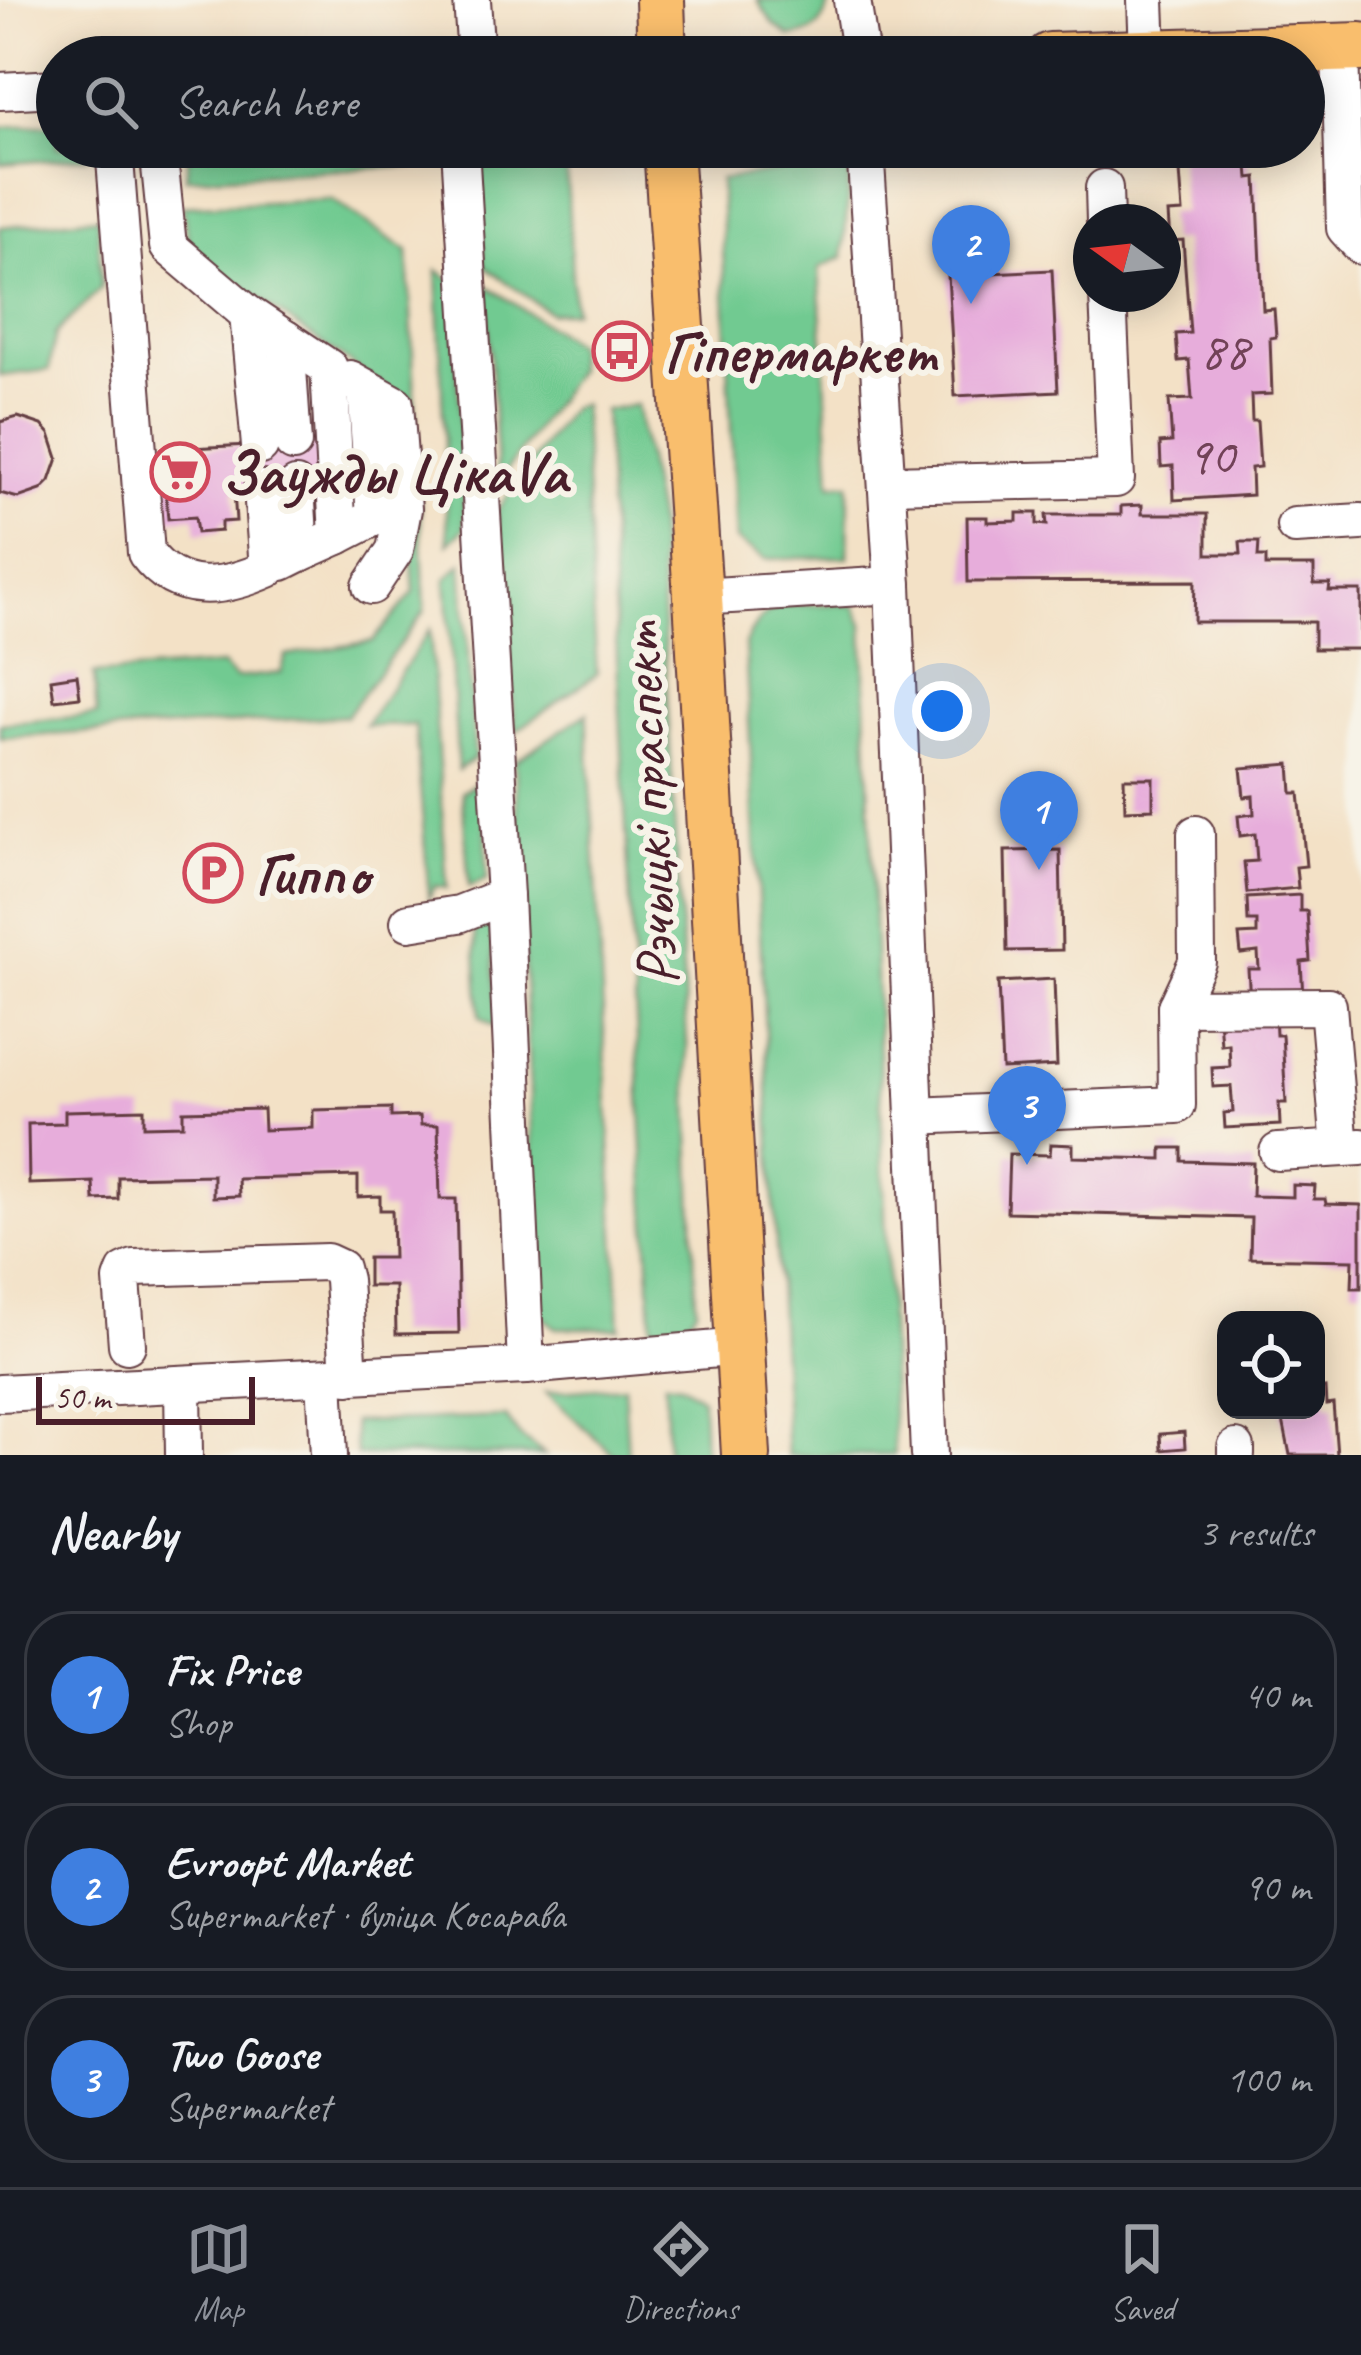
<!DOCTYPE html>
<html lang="en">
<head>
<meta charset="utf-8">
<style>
	:root { --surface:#171b24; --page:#20242c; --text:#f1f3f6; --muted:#9ea1a6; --line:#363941; --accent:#8c9099 }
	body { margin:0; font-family:Caveat,sans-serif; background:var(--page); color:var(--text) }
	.controls { position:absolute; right:36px; bottom:36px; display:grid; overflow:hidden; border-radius:24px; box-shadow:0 6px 30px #0003 }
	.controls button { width:108px; height:108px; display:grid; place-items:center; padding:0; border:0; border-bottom:3px solid var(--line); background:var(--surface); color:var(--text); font:60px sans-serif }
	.compass { position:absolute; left:1073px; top:204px; width:108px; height:108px; border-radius:50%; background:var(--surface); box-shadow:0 6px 30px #0003; rotate:285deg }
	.scale { position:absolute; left:36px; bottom:30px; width:219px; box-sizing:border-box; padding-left:12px; border:6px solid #4a1f2b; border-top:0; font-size:33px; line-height:42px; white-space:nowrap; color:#4a1f2b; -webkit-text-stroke:9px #f7f3e8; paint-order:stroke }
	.you { position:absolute; left:942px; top:711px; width:42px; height:42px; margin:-30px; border:9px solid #fff; border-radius:50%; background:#1a73e8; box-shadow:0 0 0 18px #1a73e833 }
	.badge { display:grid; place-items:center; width:78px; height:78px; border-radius:50%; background:var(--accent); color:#fff; font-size:39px; font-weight:700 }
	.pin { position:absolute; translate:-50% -99px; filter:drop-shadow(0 3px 6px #0008) }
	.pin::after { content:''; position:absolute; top:63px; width:42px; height:36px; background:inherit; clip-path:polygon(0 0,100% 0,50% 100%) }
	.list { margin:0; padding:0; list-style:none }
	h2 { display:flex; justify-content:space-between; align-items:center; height:156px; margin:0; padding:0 48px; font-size:51px }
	h2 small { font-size:39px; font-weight:400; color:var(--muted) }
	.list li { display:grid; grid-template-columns:78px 1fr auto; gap:36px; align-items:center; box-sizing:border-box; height:168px; margin:0 24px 24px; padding:0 24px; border:3px solid var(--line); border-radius:48px }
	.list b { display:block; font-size:45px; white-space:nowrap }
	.list p { margin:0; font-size:39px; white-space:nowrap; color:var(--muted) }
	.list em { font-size:39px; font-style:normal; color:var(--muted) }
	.icon { flex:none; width:66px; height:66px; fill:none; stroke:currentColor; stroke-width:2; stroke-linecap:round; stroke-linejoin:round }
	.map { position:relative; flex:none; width:1361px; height:1455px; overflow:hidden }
	.search { position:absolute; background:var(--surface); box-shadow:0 6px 30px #0003; left:36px; right:36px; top:36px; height:132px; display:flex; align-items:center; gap:30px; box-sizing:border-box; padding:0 42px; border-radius:66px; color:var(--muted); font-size:45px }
	.sheet { height:732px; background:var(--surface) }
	nav { display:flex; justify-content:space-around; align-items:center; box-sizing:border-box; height:168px; border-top:3px solid var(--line); background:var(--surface); font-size:33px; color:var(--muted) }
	nav a { display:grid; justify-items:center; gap:6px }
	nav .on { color:var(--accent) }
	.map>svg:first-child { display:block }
</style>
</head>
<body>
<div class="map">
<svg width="1361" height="1455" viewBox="0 0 1361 1455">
	<rect width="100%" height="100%" fill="#f7f3e8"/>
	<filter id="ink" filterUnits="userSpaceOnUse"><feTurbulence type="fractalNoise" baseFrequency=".00833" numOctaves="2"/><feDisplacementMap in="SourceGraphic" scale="24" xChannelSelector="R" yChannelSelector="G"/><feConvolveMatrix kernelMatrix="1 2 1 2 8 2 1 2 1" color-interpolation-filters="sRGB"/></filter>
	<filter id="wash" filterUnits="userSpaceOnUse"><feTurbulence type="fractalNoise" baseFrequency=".004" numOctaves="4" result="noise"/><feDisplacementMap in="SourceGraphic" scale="48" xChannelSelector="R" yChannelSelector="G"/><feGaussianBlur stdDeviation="2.7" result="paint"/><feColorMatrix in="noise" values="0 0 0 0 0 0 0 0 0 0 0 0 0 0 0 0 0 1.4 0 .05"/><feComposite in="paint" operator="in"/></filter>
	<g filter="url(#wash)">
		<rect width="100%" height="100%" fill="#f3e1c6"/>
		<g fill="#71ca91" stroke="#5e745e" stroke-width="3">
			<path d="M 757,0 L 830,0 C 825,24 815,35 790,37 L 773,24 Z"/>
			<polygon points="57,124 57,147 81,147 87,157 0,164 0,127"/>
			<polygon points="202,147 441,147 447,164 186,178 188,160"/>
			<polygon points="851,160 843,257 819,268 831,484 849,483 848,557 765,559 736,540 720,180"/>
			<polygon points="566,163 574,311 550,313 484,266 477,168"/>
			<polygon points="331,199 408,251 425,611 346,716 0,738 0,724 97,715 94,674 222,665 235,678 281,673 286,656 373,641 414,592 403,400 200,258 189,243 182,206"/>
			<polygon points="98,217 101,288 56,333 49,370 0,376 0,227"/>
			<polygon points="437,270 453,281 465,528 448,544"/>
			<polygon points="486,285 575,344 576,371 498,483"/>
			<polygon points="582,405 597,674 515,732 497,511 570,408"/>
			<polygon points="636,405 657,518 687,1042 696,1309 679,1333 653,1340 604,410"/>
			<polygon points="462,563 475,758 458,770 446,579"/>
			<path d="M 834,604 L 855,606 L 863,624 L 894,1455 L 787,1455 L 745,644 C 767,596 787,607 834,604 Z"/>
			<polygon points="430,629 447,888 435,886 429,897 415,725 365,726"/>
			<polygon points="587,713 620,1328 556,1328 540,1314 515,761"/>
			<polygon points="485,777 487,879 469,887 462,792"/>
			<polygon points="474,918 492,929 497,1029 480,1017"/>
			<polygon points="665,1382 681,1384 702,1398 704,1455 667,1455"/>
			<polygon points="624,1386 628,1455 614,1455 546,1392"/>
			<polygon points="506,1417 519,1435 545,1455 356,1455 353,1422"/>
		</g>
		<g id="blocks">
			<g fill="#e7addb">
				<polygon points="1247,153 1249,178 1257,177 1263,310 1274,309 1276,337 1270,338 1272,394 1251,395 1252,421 1257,421 1260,467 1251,468 1252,495 1174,500 1173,466 1161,467 1160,443 1172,442 1169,400 1192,399 1189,360 1178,361 1176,334 1190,333 1183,240 1170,241 1168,213 1183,212 1179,158"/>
				<polygon points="1052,270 1058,391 955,396 948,275"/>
				<polygon points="18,417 42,425 50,434 58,458 50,481 41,490 18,498 0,493 0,422"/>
				<polygon points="327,441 330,484 234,491 236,521 221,522 221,531 197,533 195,517 168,519 163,460 191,458 191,448"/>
				<polygon points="1142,505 1142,514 1207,514 1207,554 1241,554 1240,542 1259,542 1258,557 1266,557 1266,566 1314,566 1314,584 1330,584 1329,591 1361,591 1361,649 1314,649 1314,622 1194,622 1195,581 968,582 967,517 987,517 987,522 1017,521 1017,513 1037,513 1037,524 1047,525 1046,515 1121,515 1121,506"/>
				<polygon points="77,675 80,697 54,700 51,679"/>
				<polygon points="1290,764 1292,793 1299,793 1306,866 1296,867 1298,888 1247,893 1244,862 1257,861 1255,834 1240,836 1238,816 1254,814 1253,796 1244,797 1241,768"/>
				<polygon points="1124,778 1153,778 1153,809 1125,810"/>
				<polygon points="1060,850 1062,950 1007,951 1005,851"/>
				<polygon points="1300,895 1300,911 1307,911 1310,961 1301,962 1303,996 1250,1000 1248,969 1259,969 1258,952 1241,954 1239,935 1257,934 1257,921 1248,921 1247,898"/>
				<polygon points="1054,979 1057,1066 1002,1069 998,982"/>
				<polygon points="1275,1015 1276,1035 1282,1035 1286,1103 1279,1103 1280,1125 1225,1128 1224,1113 1233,1112 1231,1086 1213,1087 1212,1068 1230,1067 1229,1044 1221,1045 1219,1017"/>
				<polygon points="391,1108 391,1117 420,1116 421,1125 438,1125 440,1199 456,1199 459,1333 396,1334 395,1286 368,1286 368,1258 393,1258 392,1210 380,1210 380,1196 358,1197 358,1176 238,1179 239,1196 213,1197 213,1175 118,1177 118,1199 94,1200 93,1182 29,1184 28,1124 65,1123 65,1111 144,1109 144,1126 183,1125 183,1111 263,1109 264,1130 313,1128 313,1110"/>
				<polygon points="1051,1144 1073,1145 1073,1157 1162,1159 1162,1148 1182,1148 1182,1161 1253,1163 1252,1196 1293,1197 1293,1185 1315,1186 1314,1199 1325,1199 1326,1204 1361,1205 1361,1288 1352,1288 1353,1260 1250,1258 1251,1218 1007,1212 1009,1154 1050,1155"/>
				<polygon points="1325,1388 1326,1405 1333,1404 1337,1455 1290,1455 1281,1410 1316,1410 1316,1389"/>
				<polygon points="1184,1432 1185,1448 1161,1450 1160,1434"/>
			</g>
		</g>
	</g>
	<g filter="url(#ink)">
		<use href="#blocks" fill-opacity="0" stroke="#633c42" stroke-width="3"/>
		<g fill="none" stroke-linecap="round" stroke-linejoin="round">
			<defs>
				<g id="minor">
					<polyline points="472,0 476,57"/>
					<polyline points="852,0 861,57"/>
					<polyline points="1146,0 1148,53"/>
					<polyline points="1340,48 1345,228 1361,246"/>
					<polyline points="0,91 57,88"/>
					<path d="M 114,147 L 146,553 C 178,596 223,589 268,569 L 262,489"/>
					<polyline points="158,147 168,246 248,314 260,446"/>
					<polyline points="460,147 505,896 526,1366"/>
					<polyline points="865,147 893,585"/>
					<polyline points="1104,188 1105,222"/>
					<polyline points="248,314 329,368 338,536 300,553"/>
					<polyline points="286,339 293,443"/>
					<polyline points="366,388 395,404 403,509 395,550 371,586"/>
					<polyline points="887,484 1116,479 1108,294"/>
					<polyline points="1295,526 1361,522"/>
					<polyline points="338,536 375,517 366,388 350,379"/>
					<polyline points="282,562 300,553 296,486"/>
					<polyline points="698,597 893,585 929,1455"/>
					<polyline points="409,922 459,914 505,896"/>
					<polyline points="1176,1007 1328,1006 1340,1148"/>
					<polyline points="914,1116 1177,1105 1176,1007 1197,962 1196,834"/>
					<polyline points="1278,1152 1361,1147"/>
					<polyline points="127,1345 122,1280 125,1272 134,1268 327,1262 340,1268 343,1280 349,1376"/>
					<polyline points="325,1378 329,1455"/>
					<polyline points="183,1386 184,1455"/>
					<polyline points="0,1393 526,1366 741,1347"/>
					<polyline points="1236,1448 1236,1455"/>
				</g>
				<g id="major">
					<polyline points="660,0 662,57"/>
					<polyline points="1050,57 1361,47"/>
					<polyline points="668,147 698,597 746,1455"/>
				</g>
			</defs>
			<use href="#minor" stroke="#633c42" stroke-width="40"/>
			<use href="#major" stroke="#633c42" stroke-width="52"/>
			<use href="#minor" stroke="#fff" stroke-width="36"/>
			<use href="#major" stroke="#f9be6d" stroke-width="48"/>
		</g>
	</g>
	<defs>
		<symbol id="bus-ring" viewBox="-11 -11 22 22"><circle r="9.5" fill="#f7f3e8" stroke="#d1495b" stroke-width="1.5"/><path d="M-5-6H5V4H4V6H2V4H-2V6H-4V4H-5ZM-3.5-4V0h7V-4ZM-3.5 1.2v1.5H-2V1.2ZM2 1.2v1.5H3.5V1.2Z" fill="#d1495b"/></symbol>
		<symbol id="supermarket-ring" viewBox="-11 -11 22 22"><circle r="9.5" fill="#f7f3e8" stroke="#d1495b" stroke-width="1.5"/><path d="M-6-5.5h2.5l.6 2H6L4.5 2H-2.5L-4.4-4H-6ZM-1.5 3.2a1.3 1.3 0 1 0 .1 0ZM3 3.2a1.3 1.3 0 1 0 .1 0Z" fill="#d1495b"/></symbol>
		<symbol id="parking-ring" viewBox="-11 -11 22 22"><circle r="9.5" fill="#f7f3e8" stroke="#d1495b" stroke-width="1.5"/><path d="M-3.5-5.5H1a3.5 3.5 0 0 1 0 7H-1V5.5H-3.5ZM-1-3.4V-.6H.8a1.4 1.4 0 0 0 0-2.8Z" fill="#d1495b"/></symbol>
	</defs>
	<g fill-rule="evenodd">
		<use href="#bus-ring" x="589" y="318" width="66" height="66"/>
		<use href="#supermarket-ring" x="147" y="439" width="66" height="66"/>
		<use href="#parking-ring" x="180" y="840" width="66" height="66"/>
	</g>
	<g text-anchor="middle" stroke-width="12" stroke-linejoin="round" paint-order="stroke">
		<g font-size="54" fill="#714257">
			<text x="1224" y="368">88</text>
			<text x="1210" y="473">90</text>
		</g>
		<g font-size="60" font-weight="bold" fill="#4a1f2b" stroke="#f7f3e8" text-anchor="start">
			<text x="664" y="372">Гіпермаркет</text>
			<text x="222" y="493">Заужды ЦікаVа</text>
			<text x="255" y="894">Гиппо</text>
		</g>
		<g font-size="60" fill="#4a1f2b" stroke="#f7f3e8">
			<text transform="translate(647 804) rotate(-93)" y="21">Рэчыцкі праспект</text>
		</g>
	</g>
</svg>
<div class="controls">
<button><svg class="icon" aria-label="locate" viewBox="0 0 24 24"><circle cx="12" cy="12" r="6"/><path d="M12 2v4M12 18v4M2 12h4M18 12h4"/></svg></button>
</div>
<svg class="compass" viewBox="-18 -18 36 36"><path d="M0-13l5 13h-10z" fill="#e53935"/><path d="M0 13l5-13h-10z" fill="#9ea1a6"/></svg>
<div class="scale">50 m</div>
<div class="you"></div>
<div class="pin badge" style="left:1039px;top:870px;background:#3f7fe0">1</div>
<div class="pin badge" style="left:971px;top:304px;background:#3f7fe0">2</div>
<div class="pin badge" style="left:1027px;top:1165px;background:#3f7fe0">3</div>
<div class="search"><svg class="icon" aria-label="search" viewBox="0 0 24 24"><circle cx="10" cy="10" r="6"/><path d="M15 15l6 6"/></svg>Search here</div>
</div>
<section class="sheet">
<h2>Nearby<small>3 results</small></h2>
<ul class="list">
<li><span class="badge" style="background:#3f7fe0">1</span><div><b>Fix Price</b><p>Shop</p></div><em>40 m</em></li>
<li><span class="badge" style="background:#3f7fe0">2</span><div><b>Evroopt Market</b><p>Supermarket · вуліца Косарава</p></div><em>90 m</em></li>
<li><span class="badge" style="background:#3f7fe0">3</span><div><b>Two Goose</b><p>Supermarket</p></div><em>100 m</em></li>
</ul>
</section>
<nav>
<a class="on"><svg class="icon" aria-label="map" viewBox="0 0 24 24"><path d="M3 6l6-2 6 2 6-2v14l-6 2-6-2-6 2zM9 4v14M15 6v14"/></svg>Map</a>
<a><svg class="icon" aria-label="directions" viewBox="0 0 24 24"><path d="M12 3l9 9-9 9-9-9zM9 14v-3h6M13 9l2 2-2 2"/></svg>Directions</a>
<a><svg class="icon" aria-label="saved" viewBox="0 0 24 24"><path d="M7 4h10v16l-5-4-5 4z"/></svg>Saved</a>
</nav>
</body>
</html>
